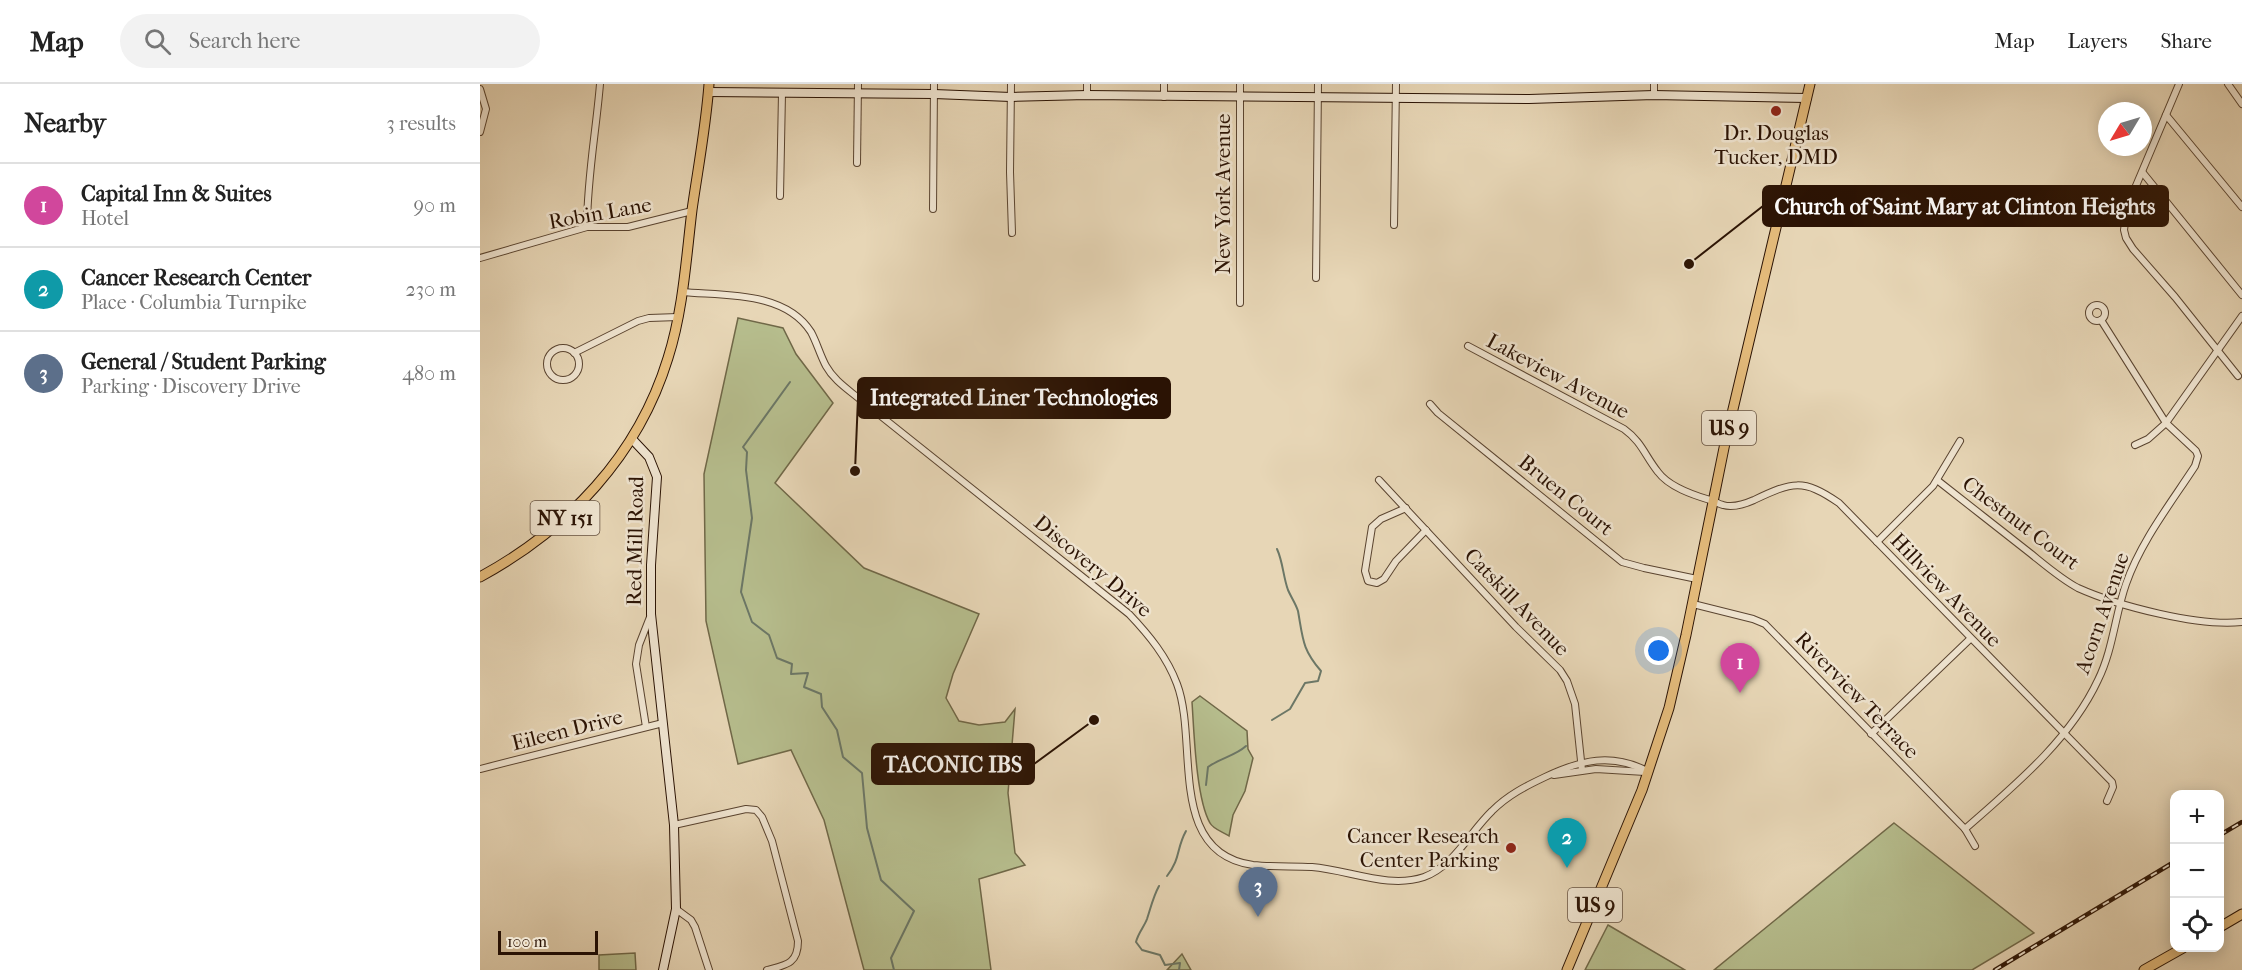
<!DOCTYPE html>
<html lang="en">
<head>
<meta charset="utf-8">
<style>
	:root { --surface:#fff; --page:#f2f2f2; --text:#222; --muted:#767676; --line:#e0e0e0; --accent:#7c3aed }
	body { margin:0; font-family:"IM FELL French Canon",serif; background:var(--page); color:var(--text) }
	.controls { position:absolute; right:18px; bottom:18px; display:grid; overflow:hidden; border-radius:12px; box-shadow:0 3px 15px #0003 }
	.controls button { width:54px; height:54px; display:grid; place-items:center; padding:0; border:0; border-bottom:2px solid var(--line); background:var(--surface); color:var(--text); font:30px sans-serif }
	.compass { position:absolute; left:1618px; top:18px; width:54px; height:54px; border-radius:50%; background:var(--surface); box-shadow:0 3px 15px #0003; rotate:232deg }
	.scale { position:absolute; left:18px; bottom:15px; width:100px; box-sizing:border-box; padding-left:6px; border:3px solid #2b1304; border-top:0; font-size:16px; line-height:21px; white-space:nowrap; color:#2b1304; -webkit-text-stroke:4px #efe4d0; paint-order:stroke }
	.you { position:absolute; left:1179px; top:567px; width:21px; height:21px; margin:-15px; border:4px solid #fff; border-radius:50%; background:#1a73e8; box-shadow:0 0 0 9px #1a73e833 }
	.badge { display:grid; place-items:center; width:39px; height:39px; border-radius:50%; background:var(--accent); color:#fff; font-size:20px; font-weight:700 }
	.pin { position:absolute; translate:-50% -50px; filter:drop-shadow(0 2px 3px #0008) }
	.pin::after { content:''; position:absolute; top:32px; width:21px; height:18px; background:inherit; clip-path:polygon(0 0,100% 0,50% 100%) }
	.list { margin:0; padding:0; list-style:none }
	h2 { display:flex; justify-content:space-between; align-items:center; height:78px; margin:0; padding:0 24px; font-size:26px }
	h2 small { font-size:20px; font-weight:400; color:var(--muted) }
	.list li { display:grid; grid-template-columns:39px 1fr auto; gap:18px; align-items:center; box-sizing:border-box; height:84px; padding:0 24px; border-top:2px solid var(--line) }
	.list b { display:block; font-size:22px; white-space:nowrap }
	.list p { margin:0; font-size:20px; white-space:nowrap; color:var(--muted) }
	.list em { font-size:20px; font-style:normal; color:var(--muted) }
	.icon { flex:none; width:33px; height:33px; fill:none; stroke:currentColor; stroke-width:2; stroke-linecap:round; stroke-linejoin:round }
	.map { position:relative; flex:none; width:1762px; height:886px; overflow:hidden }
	header { display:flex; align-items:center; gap:36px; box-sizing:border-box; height:84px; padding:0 30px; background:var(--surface); border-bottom:2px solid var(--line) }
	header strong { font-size:28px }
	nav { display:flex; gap:33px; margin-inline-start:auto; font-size:21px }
	.search { width:420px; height:54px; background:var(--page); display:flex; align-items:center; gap:15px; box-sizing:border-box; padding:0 21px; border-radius:33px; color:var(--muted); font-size:22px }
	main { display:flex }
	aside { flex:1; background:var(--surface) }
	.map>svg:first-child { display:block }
</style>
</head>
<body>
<header>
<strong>Map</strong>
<div class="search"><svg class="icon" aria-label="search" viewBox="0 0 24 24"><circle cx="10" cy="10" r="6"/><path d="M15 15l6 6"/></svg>Search here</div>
<nav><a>Map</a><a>Layers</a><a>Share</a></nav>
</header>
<main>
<aside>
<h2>Nearby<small>3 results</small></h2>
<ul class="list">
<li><span class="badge" style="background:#d1479c">1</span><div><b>Capital Inn &amp; Suites</b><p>Hotel</p></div><em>90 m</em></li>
<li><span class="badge" style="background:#0f9aa8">2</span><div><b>Cancer Research Center</b><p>Place · Columbia Turnpike</p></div><em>230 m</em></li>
<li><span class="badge" style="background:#5c6f8a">3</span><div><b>General / Student Parking</b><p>Parking · Discovery Drive</p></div><em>480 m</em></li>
</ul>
</aside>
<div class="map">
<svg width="1762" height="886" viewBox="0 0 1762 886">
	<rect width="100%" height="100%" fill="#e7d6b6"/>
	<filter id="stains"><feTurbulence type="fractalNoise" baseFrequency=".00333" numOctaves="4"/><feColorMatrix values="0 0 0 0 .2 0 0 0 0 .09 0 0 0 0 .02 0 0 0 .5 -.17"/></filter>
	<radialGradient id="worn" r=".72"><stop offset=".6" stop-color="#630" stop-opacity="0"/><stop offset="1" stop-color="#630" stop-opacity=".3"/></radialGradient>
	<g fill="#b6bd8d" stroke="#706848" stroke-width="1.5">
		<polygon points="258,234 303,244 316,270 353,319 295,399 384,484 499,530 473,590 466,614 479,637 499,641 525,638 535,625 528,709 535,769 545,781 499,795 511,886 384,886 344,736 311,666 258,680 226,537 224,390"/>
		<path d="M 720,612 L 767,647 L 768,665 L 773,674 L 765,707 L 753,731 L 749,752 C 743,748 733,745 730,739 C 716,715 714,647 712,618 Z"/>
		<polygon points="1414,739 1554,849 1492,886 1234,886"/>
		<polygon points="1128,841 1205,886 1105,886"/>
		<polygon points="155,869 156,886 119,886 119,871"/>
		<polygon points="702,870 711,886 687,886"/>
	</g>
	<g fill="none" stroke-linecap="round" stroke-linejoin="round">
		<g stroke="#6c7766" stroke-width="2">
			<polyline points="310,298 263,363 267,368 266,386 272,434 261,508 272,538 289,551 297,574 312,580 311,590 328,589 324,603 341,610 342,623 357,646 363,673 382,689 387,744 401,796 434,827 411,874 414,886"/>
			<path d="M 792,636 L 810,625 L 825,599 L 838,597 L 841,587 C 822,565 823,555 818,527 C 816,520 811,513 808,506 C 803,492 803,478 797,465"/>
			<path d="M 726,701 L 728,683 C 740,674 755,672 766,662"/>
			<path d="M 687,792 C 701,774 696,765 706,747"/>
			<path d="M 679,802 C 673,813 671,823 667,835 C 664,843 658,849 656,858 L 662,866 L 680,871 L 685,881 L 700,879 L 699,886"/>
		</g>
		<defs>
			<g id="street">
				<polyline points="531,0 530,88 532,149"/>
				<polyline points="760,0 760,219"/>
				<polyline points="1174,0 1174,11"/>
				<polyline points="1699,0 1647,123 1644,146 1646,154 1653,165 1695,213 1758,292"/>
				<polyline points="1748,0 1762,20"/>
				<polyline points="0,5 6,25 0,48"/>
				<polyline points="607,11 607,0"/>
				<polyline points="684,13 684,0"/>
				<polyline points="1686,31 1762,123"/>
				<polyline points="377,79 378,0"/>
				<polyline points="1663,89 1762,211"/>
				<polyline points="300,112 302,9"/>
				<polyline points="453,125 454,0"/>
				<polyline points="914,141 916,0"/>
				<path d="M 107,143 C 107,95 116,48 120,0"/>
				<polyline points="0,174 107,143 148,143 212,127"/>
				<polyline points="836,194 838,0"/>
				<path d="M 202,208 C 245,212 305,207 331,248 C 337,259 340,271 346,282 C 352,293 362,301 372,309 L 649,530 C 669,551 687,573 697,600 C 719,658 686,769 773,781 C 793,783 813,782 832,783 C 869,786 909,805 944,793 C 974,782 990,748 1012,727 C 1028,711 1046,702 1065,693 C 1101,676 1132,668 1169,688"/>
				<circle cx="1617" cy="229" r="8"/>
				<path d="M 988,262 L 1144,345 C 1162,358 1165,372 1178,388 C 1189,403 1213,411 1230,416 C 1235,417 1238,420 1243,421 C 1253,424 1265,420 1274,416 C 1312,398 1323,394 1359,419 L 1632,698 L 1633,703 L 1627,717"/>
				<circle cx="83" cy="280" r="16"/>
				<polyline points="94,269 158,237 169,234 198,233"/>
				<polyline points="950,320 958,329 1142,478 1164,484 1217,495"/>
				<polyline points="1655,361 1668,355 1686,339 1762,232"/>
				<polyline points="899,396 1036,543 1080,586 1087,597 1095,620 1102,686"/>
				<path d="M 1457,396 C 1488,420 1519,445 1550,469 C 1565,481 1581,495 1598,504 C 1638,522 1719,543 1762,538"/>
				<polyline points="926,424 901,435 892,443 885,487 888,497 897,499 904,495 916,477 946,446"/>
				<polyline points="1397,458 1453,402 1480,357"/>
				<polyline points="1213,520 1273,535 1285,540 1485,745 1495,762"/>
				<polyline points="166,643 156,580 159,561 170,533"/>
				<polyline points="1391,650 1490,555"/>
				<polyline points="0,685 183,639"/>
				<polyline points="1074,691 1116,685 1165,688"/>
				<path d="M 194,741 L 266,725 L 276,726 L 282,733 L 292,757 L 318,857 C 318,880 306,881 287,886"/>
				<path d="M 1485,745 C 1534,702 1590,656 1618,596 C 1633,566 1635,531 1646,500 C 1661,457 1691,419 1715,382 L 1718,372 L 1716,367 L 1686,339 L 1621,236"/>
				<polyline points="196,825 211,836 215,843 229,886"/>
			</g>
			<g id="secondary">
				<polyline points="228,8 454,10 531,13 607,11 1049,15 1174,11 1327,14"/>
				<polyline points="152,355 169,373 177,393 171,481 171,530 194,741 196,825 183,886"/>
			</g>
			<g id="primary">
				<path d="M 0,493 C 88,445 158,372 188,274 C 203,227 206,176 212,126 C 218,84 226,42 229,0"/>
				<polyline points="1740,843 1762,830"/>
				<polyline points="1087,886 1162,706 1189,624 1206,551 1245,359 1330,0"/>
				<polyline points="1664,886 1703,864"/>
			</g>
		</defs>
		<use href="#street" stroke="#5a4430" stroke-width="8"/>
		<use href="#secondary" stroke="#2b1304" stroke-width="10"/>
		<use href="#primary" stroke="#2b1304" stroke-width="11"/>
		<use href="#street" stroke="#efe4d0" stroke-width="6"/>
		<use href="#secondary" stroke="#efe4d0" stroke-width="8"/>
		<use href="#primary" stroke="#e4bb7b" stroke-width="9"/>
		<defs>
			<g id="rail">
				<polyline points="1740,751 1762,738"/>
				<polyline points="1515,886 1694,778"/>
			</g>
		</defs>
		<use href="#rail" stroke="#2b1304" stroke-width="4.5"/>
		<use href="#rail" stroke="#efe4d0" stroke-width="2" stroke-dasharray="7" stroke-linecap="butt"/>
	</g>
	<g fill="#8f2418" stroke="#efe4d0" stroke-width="2">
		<circle cx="1296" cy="27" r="6"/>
		<circle cx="1031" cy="764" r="6"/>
	</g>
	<g text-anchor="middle" stroke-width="5" stroke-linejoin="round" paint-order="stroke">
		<g fill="#efe4d0" stroke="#665241" stroke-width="1.5">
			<rect x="1222" y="327" width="54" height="34" rx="4.5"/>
			<rect x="50.5" y="417" width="69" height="34" rx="4.5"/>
			<rect x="1088" y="804" width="54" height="34" rx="4.5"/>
		</g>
		<g font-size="20" font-weight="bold" fill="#2b1304">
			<text x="1249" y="351">US 9</text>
			<text x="85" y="441">NY 151</text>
			<text x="1115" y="828">US 9</text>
		</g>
		<g font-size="21" fill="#2b1304" stroke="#efe4d0">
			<text x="1296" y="56">Dr. Douglas<tspan x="1296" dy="24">Tucker, DMD</tspan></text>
			<text x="1019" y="759" text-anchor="end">Cancer Research<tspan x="1019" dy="24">Center Parking</tspan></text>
		</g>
		<g font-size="21" fill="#2b1304" stroke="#efe4d0">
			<text transform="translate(743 110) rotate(-90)" y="7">New York Avenue</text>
			<text transform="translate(120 129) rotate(-10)" y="7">Robin Lane</text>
			<text transform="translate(1078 292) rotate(28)" y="7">Lakeview Avenue</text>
			<text transform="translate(1086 411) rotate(39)" y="7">Bruen Court</text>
			<text transform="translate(1541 439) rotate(37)" y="7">Chestnut Court</text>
			<text transform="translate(155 457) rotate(-89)" y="7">Red Mill Road</text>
			<text transform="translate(613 482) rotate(40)" y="7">Discovery Drive</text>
			<text transform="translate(1466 506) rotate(46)" y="7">Hillview Avenue</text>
			<text transform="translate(1037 518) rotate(46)" y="7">Catskill Avenue</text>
			<text transform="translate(1622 529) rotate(-71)" y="7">Acorn Avenue</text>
			<text transform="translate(1377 611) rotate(46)" y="7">Riverview Terrace</text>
			<text transform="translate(87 646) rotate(-14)" y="7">Eileen Drive</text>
		</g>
	</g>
	<path fill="none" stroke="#2b1304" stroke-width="2" d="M1209 180L1283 122M375 387L378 314M614 636L554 680"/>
	<g fill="#2b1304" stroke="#efe4d0" stroke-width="2">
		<circle cx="1209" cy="180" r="6"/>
		<circle cx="375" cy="387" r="6"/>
		<circle cx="614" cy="636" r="6"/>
	</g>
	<g fill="#2b1304" stroke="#2b1304" stroke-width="2">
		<rect x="1283" y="102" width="405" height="40" rx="6"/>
		<rect x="378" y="294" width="312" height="40" rx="6"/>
		<rect x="392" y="660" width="162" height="40" rx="6"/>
	</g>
	<g font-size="22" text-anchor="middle" font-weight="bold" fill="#fff">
		<text x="1485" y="130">Church of Saint Mary at Clinton Heights</text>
		<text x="534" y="321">Integrated Liner Technologies</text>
		<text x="473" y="688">TACONIC IBS</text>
	</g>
	<rect width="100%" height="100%" filter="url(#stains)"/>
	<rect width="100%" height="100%" fill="url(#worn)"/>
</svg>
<div class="controls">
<button>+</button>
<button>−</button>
<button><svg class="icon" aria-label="locate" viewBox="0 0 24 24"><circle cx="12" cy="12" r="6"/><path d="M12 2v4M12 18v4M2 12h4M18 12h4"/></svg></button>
</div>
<svg class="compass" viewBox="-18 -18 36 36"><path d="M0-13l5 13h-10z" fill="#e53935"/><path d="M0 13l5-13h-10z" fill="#767676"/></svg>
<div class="scale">100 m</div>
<div class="you"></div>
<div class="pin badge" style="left:1260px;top:609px;background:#d1479c">1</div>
<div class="pin badge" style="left:1087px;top:784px;background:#0f9aa8">2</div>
<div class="pin badge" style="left:778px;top:833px;background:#5c6f8a">3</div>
</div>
</main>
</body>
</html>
